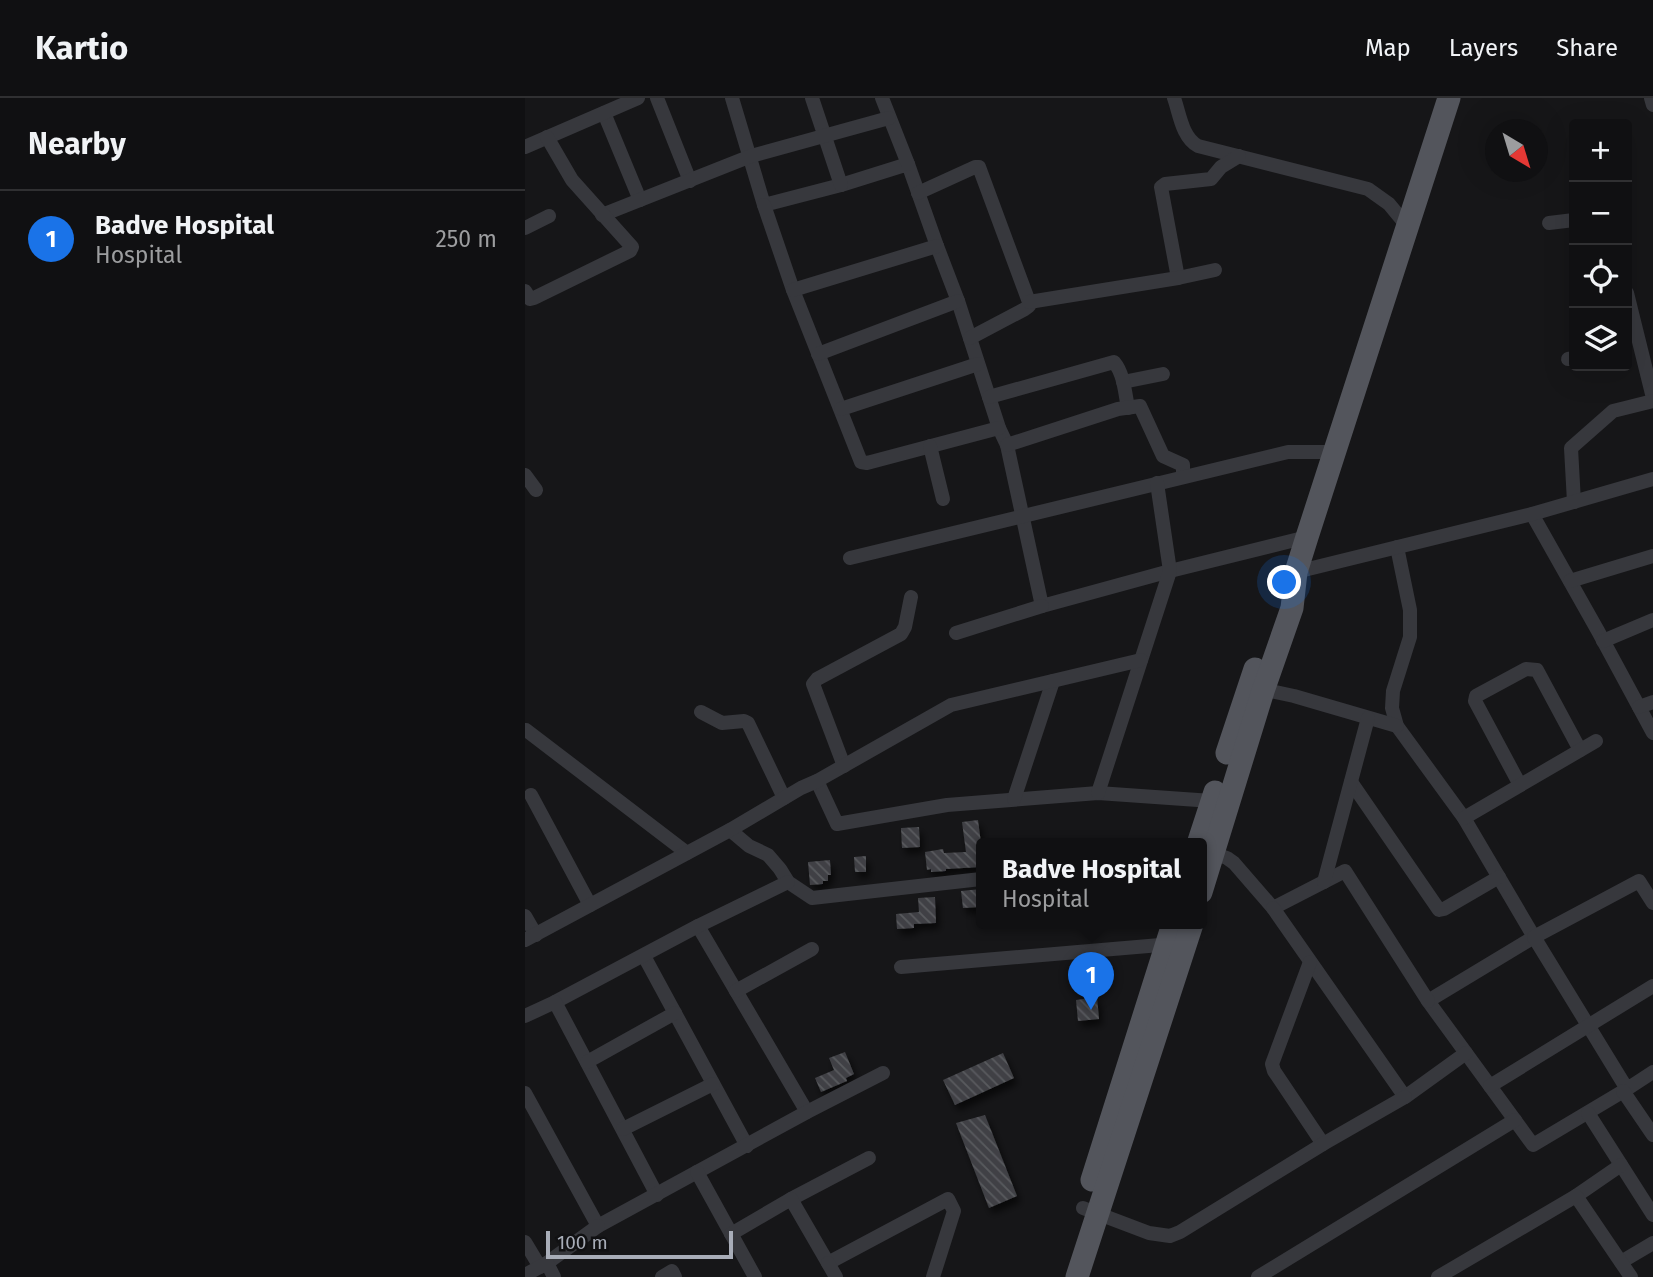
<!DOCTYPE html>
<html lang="en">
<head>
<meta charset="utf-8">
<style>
	:root { --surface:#101012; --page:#19191b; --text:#f1f3f6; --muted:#9c9d9f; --line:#303032; --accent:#1a73e8 }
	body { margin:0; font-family:"Fira Sans",sans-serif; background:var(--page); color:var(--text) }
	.controls { position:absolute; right:21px; top:21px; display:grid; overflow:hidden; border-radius:7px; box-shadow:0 7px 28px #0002 }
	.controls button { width:63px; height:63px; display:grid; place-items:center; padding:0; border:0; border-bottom:2px solid var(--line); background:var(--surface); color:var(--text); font:35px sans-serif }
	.compass { position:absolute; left:960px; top:21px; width:63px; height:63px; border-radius:50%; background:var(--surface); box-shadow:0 7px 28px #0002; rotate:142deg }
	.scale { position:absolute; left:21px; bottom:18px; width:187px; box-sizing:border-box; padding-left:7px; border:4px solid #a8adb8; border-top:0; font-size:19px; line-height:24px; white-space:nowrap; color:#a8adb8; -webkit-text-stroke:5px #111113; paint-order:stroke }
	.you { position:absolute; left:760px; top:485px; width:24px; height:24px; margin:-18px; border:5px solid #fff; border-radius:50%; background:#1a73e8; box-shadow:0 0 0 10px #1a73e833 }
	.badge { display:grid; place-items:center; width:46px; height:46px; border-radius:50%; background:var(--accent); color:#fff; font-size:23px; font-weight:700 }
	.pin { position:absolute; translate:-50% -58px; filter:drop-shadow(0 2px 4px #0008) }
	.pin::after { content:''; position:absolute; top:37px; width:24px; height:21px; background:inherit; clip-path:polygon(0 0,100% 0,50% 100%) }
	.popup { position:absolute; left:451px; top:740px; width:231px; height:91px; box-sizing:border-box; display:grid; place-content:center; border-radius:7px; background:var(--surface); filter:drop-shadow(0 2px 5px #0005); font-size:23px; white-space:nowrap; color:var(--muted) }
	.popup b { font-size:26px; color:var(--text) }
	.popup::after { content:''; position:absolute; left:50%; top:100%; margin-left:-14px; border:14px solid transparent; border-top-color:var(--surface) }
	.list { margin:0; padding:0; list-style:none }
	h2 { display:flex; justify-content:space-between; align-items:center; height:91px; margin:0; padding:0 28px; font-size:30px }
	h2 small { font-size:23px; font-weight:400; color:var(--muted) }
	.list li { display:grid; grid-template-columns:46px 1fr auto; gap:21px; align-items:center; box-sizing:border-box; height:98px; padding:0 28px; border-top:2px solid var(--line) }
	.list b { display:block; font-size:26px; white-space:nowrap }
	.list p { margin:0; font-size:23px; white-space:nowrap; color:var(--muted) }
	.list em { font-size:23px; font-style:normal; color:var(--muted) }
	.icon { flex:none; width:38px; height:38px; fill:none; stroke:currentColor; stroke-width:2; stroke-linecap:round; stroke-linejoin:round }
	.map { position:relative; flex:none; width:1128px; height:1179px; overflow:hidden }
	header { display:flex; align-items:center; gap:42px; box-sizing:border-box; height:98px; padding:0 35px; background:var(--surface); border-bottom:2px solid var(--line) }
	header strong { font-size:33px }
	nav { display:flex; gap:38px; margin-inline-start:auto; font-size:24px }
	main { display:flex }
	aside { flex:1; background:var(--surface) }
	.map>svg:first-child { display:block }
</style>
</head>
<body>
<header>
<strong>Kartio</strong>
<nav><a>Map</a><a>Layers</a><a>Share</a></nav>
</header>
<main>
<aside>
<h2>Nearby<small></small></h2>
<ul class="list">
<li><span class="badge">1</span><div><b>Badve Hospital</b><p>Hospital</p></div><em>250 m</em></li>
</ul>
</aside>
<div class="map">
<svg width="1128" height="1179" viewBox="0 0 1128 1179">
	<defs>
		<pattern id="building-back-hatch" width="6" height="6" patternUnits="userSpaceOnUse" patternTransform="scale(1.75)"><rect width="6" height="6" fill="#404145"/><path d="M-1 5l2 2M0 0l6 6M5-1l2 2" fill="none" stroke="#595a5e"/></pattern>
		<filter id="shadow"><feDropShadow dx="3.5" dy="6" stdDeviation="3.5" flood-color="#0009"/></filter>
	</defs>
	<rect width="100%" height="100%" fill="#161618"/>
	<g fill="url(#building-back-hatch)" filter="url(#shadow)">
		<polygon points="453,722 456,745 456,769 421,771 421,773 406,774 406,771 402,772 400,754 418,751 419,755 441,754 437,724"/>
		<polygon points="394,729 395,749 377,750 376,730"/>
		<polygon points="341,758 341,774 330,774 329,759"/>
		<polygon points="305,762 306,777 303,777 303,783 298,783 298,786 285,787 283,764"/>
		<polygon points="456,791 456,809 438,810 436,793"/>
		<polygon points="410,799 411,825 389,826 389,830 372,831 371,816 394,814 393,800"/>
		<polygon points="572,899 574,921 553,923 551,902"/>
		<polygon points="320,954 329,976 321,980 322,983 296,994 290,980 309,972 304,960"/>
		<polygon points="478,955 489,980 430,1007 418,982"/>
		<polygon points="460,1017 492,1098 464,1110 431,1025"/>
	</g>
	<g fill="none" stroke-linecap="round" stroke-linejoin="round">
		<g stroke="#37383d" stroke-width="14">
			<polyline points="132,0 165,83"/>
			<polyline points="207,0 239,107 316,87 383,66 412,148 433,203 474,330 482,347 517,508 645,473 782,439"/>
			<polyline points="287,0 316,87"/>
			<polyline points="357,0 383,66"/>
			<path d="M 649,0 C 655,17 657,39 673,48 L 843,91 L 864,106 L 883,129"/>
			<polyline points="1126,0 1128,7"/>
			<polyline points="79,15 115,102"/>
			<polyline points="0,49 113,0"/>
			<polyline points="393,95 450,69 454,69 504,204 504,208 500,211 445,240"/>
			<polyline points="239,107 268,192 336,364 342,365 474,330"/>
			<polyline points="77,117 226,58 364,20"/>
			<polyline points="1024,125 1049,122"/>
			<polyline points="0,130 24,118"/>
			<polyline points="653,180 636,89 640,86 686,81 696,69 714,58"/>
			<polyline points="268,192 412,148"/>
			<polyline points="0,193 5,201 9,200 105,153 107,149 47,82 22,39"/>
			<polyline points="1102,195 1128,300"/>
			<polyline points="504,204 653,180 690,172"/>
			<polyline points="293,256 433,203"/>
			<polyline points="1043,261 1049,260"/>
			<polyline points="598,284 638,276"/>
			<path d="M 464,299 L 589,264 C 599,276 600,295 603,310"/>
			<polyline points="316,311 453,266"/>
			<polyline points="482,347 593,311 615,308 638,358 658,367 658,379"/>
			<polyline points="405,348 418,401"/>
			<polyline points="0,377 11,392"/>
			<polyline points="1049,404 1046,350 1088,313 1128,303"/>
			<polyline points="1007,416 1073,533 1128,635"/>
			<polyline points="872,449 885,512 885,539 868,593 867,610 872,628 939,720 1009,839 903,903 1008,1047 1102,991"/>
			<polyline points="325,460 763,354 809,354"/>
			<polyline points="771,474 1007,416 1128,381"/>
			<polyline points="1045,483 1128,458"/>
			<polyline points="431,535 517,508"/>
			<polyline points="1078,543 1128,522"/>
			<polyline points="732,590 769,598 872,628"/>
			<polyline points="1114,609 1128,604"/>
			<polyline points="176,614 197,625 219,623 223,625 259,700"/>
			<polyline points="1,632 162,755"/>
			<polyline points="319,668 288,586 292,581 376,536 380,529 386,499"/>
			<polyline points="292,683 312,726 422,707 573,695 687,703"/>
			<polyline points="826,684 914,812 919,811 974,779"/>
			<polyline points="995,687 950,603 951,598 1001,571 1012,572 1055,652"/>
			<polyline points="573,695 645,473 632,385"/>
			<polyline points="6,697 65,807"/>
			<polyline points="489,701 528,583"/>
			<polyline points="939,720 1071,643"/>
			<polyline points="205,732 224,748 243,757 255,771 263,784 287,800 456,781"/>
			<polyline points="682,753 702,760 709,765 748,810 820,773 903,903"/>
			<polyline points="799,784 843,620"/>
			<polyline points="1128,805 1114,783 1009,839 1102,991 1128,974"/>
			<polyline points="748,810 880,999 941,955"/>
			<polyline points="0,818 11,837"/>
			<polyline points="173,828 282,1014"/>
			<polyline points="0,842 205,732 276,690 292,683 426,607 616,562"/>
			<polyline points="119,858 222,1048"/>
			<polyline points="785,864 747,966 749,973 798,1046"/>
			<polyline points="376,869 647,846"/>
			<polyline points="211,893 287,851"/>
			<polyline points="30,904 173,828 263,784"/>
			<polyline points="0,918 30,904 132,1097"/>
			<polyline points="62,964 150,915"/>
			<polyline points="965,988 1128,888"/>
			<polyline points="1098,993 1128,1037"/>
			<polyline points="0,995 73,1128 282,1014 358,975"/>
			<polyline points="1063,1015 1128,1117"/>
			<polyline points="98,1031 188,986"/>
			<polyline points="172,1074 230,1179"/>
			<polyline points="1051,1098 1096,1067"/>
			<polyline points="266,1101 344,1060"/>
			<polyline points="558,1110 624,1135 645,1138 655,1134 798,1046 880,999"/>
			<polyline points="206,1136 266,1101 303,1165 423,1101 429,1113 408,1179"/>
			<polyline points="0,1144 15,1169"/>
			<polyline points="1096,1164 1128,1145"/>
			<polyline points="22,1165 73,1128"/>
			<polyline points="303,1165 311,1179"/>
			<polyline points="0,1177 22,1165 29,1179"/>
			<polyline points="137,1179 147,1173 150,1179"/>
			<polyline points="733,1179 990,1022"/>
			<polyline points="913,1179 1051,1098 1106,1179"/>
		</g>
		<g stroke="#53555c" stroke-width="23">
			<polyline points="702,655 730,571"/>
			<polyline points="673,746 690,694"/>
			<polyline points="676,794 738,593 767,510 771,474 782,439 924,0"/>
			<polyline points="567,1082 648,826"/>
			<polyline points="552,1179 667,826"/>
		</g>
	</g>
</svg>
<div class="controls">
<button>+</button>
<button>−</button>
<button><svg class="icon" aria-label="locate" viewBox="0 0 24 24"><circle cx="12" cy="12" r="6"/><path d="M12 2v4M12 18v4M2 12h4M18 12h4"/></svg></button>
<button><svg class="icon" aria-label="layers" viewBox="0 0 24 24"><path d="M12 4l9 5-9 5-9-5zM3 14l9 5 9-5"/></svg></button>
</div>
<svg class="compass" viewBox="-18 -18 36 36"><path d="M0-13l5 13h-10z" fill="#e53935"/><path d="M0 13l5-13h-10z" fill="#9c9d9f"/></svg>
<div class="scale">100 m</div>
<div class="you"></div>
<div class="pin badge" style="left:566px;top:912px">1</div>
<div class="popup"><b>Badve Hospital</b>Hospital</div>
</div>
</main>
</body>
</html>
